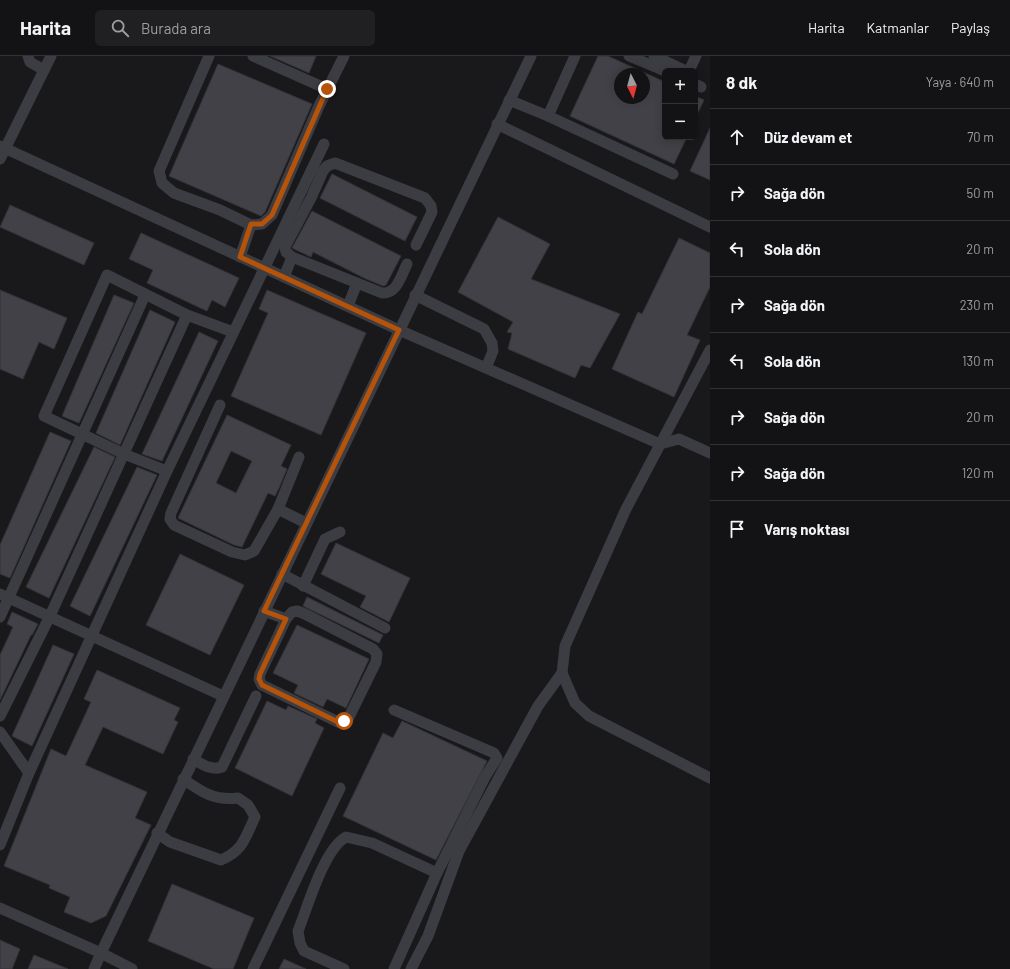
<!DOCTYPE html>
<html lang="tr">
<head>
<meta charset="utf-8">
<style>
	:root { --surface:#131315; --page:#202022; --text:#f1f3f6; --muted:#9d9ea0; --line:#323234 }
	body { margin:0; font-family:Barlow,sans-serif; background:var(--page); color:var(--text) }
	.controls { position:absolute; right:12px; top:12px; display:grid; overflow:hidden; border-radius:6px; box-shadow:0 2px 10px #0003 }
	.controls button { width:36px; height:36px; display:grid; place-items:center; padding:0; border:0; border-bottom:1px solid var(--line); background:var(--surface); color:var(--text); font:20px sans-serif }
	.compass { position:absolute; left:614px; top:12px; width:36px; height:36px; border-radius:50%; background:var(--surface); box-shadow:0 2px 10px #0003; rotate:174deg }
	.stop { position:absolute; width:12px; height:12px; margin:-9px; border:3px solid #b45309; border-radius:50%; background:#fff }
	.stop.end { background:#b45309; border-color:#fff; box-shadow:0 1px 4px #0008 }
	.list { margin:0; padding:0; list-style:none }
	h2 { display:flex; justify-content:space-between; align-items:center; height:52px; margin:0; padding:0 16px; font-size:17px }
	h2 small { font-size:13px; font-weight:400; color:var(--muted) }
	.list li { display:grid; grid-template-columns:26px 1fr auto; gap:12px; align-items:center; box-sizing:border-box; height:56px; padding:0 16px; border-top:1px solid var(--line) }
	.list b { display:block; font-size:15px; white-space:nowrap }
	.list em { font-size:13px; font-style:normal; color:var(--muted) }
	.icon { flex:none; width:22px; height:22px; fill:none; stroke:currentColor; stroke-width:2; stroke-linecap:round; stroke-linejoin:round }
	.map { position:relative; flex:none; width:710px; height:913px; overflow:hidden }
	header { display:flex; align-items:center; gap:24px; box-sizing:border-box; height:56px; padding:0 20px; background:var(--surface); border-bottom:1px solid var(--line) }
	header strong { font-size:19px }
	nav { display:flex; gap:22px; margin-inline-start:auto; font-size:14px }
	.search { width:280px; height:36px; background:var(--page); display:flex; align-items:center; gap:10px; box-sizing:border-box; padding:0 14px; border-radius:6px; color:var(--muted); font-size:15px }
	main { display:flex }
	aside { flex:1; background:var(--surface) }
	.map>svg:first-child { display:block }
</style>
</head>
<body>
<header>
<strong>Harita</strong>
<div class="search"><svg class="icon" aria-label="search" viewBox="0 0 24 24"><circle cx="10" cy="10" r="6"/><path d="M15 15l6 6"/></svg>Burada ara</div>
<nav><a>Harita</a><a>Katmanlar</a><a>Paylaş</a></nav>
</header>
<main>
<div class="map">
<svg width="710" height="913" viewBox="0 0 710 913">
	<rect width="100%" height="100%" fill="#19191c"/>
	<g fill="#414147" stroke="#343338" fill-rule="evenodd">
		<polygon points="270,0 316,0 309,17"/>
		<path d="M 598,0 L 608,0 L 665,26 L 665,81 L 687,81 L 674,108 L 570,60 ZM 620,18 L 644,18 L 644,42 L 620,42 Z"/>
		<polygon points="218,8 312,48 265,156 261,160 169,120"/>
		<polygon points="695,40 704,44 695,63"/>
		<polygon points="710,72 710,124 690,115"/>
		<polygon points="332,118 417,161 405,185 320,142"/>
		<polygon points="10,149 94,187 84,209 0,171"/>
		<polygon points="312,155 401,200 386,229 383,230 364,222 313,196 311,201 292,192"/>
		<polygon points="498,161 550,188 531,223 620,258 590,312 581,309 575,322 508,293 512,277 507,276 513,266 458,236"/>
		<polygon points="141,177 239,222 225,251 212,244 207,255 147,227 153,214 129,203"/>
		<polygon points="679,182 710,197 710,231 687,279 700,284 674,341 612,313 638,256 642,258"/>
		<polygon points="0,234 67,262 54,293 39,286 23,323 0,313"/>
		<polygon points="267,234 366,277 321,379 231,340 268,257 259,253"/>
		<polygon points="114,239 134,247 79,367 62,360"/>
		<polygon points="150,254 175,266 120,389 96,377"/>
		<polygon points="199,276 218,285 162,405 142,398"/>
		<path d="M 227,359 L 291,389 L 281,410 L 287,413 L 279,432 L 275,440 L 268,437 L 242,491 L 234,489 L 178,462 ZM 231,395 L 252,405 L 236,437 L 216,427 Z"/>
		<polygon points="50,376 71,385 10,522 0,518 0,489"/>
		<polygon points="94,391 115,401 49,542 26,531"/>
		<polygon points="137,411 157,419 90,560 70,550"/>
		<polygon points="336,487 410,522 389,566 360,551 366,540 321,518"/>
		<polygon points="180,498 244,529 210,599 146,569"/>
		<polygon points="307,541 383,579 379,587 303,550"/>
		<polygon points="12,556 38,568 32,579 31,579 0,644 0,599 13,571 7,568"/>
		<polygon points="297,569 369,603 346,652 327,643 323,651 294,637 298,629 273,617"/>
		<polygon points="53,589 74,598 32,690 12,680"/>
		<polygon points="97,614 180,652 174,664 178,666 163,698 103,671 85,709 147,736 135,762 151,769 106,860 91,867 64,856 70,841 49,832 50,829 4,810 51,693 66,700 91,646 84,643"/>
		<polygon points="267,645 286,654 288,650 317,663 315,667 324,672 292,740 235,712"/>
		<polygon points="402,665 487,705 436,804 343,760 383,677 393,682"/>
		<polygon points="172,828 254,862 233,913 214,913 148,885"/>
		<polygon points="0,884 20,893 12,913 0,913"/>
		<polygon points="34,899 68,913 28,913"/>
		<polygon points="284,903 306,913 279,913"/>
	</g>
	<g fill="none" stroke-linecap="round" stroke-linejoin="round">
		<g stroke="#3c3c43" stroke-width="11">
			<polyline points="28,0 30,6 44,14"/>
			<polyline points="209,0 159,115 162,127 174,137 220,154 251,169"/>
			<polyline points="253,0 327,33"/>
			<polyline points="629,0 665,15"/>
			<polyline points="654,0 686,15"/>
			<polyline points="689,15 696,0"/>
			<polyline points="695,28 701,31"/>
			<polyline points="509,44 548,60 673,118"/>
			<polyline points="548,60 575,0"/>
			<polyline points="497,68 710,171"/>
			<polyline points="0,90 399,274 660,388 679,383 710,397"/>
			<polyline points="0,103 51,0"/>
			<polyline points="240,201 251,169 262,168 272,159 319,50 344,0"/>
			<path d="M 407,208 C 401,220 397,238 382,237 L 292,201 L 286,196 L 285,191 L 311,142 L 323,115 L 327,110 L 335,107 L 425,142 L 431,150 L 432,156 L 416,189"/>
			<polyline points="284,221 292,201"/>
			<polyline points="415,239 484,273 492,287 493,295 486,312"/>
			<polyline points="348,250 357,227"/>
			<polyline points="710,294 626,453 565,590 562,617 575,647 589,660 710,722"/>
			<polyline points="220,349 171,457 170,463 174,469 232,496 245,499 254,495 278,453 299,401"/>
			<polyline points="167,415 124,398 44,360 107,219 187,259 233,276"/>
			<polyline points="278,453 306,467"/>
			<polyline points="282,518 385,572"/>
			<polyline points="303,530 325,483 340,476"/>
			<polyline points="0,538 223,640"/>
			<polyline points="264,555 286,563 292,556 297,555 305,558 373,593 377,598 376,606 348,663 338,666 262,629 259,623 260,618 286,563"/>
			<polyline points="0,561 145,239"/>
			<polyline points="0,660 50,560 187,259"/>
			<polyline points="0,676 29,717"/>
			<path d="M 193,703 C 202,708 211,715 222,711 L 256,640"/>
			<path d="M 157,777 L 170,786 L 221,804 C 243,795 245,782 255,761 L 248,749 L 238,742 C 214,745 202,736 183,723"/>
			<polyline points="0,789 29,717 167,415 324,88"/>
			<polyline points="0,852 101,897 531,0"/>
			<polyline points="94,913 101,897 132,913"/>
			<polyline points="253,913 340,732"/>
			<path d="M 344,913 L 304,895 L 300,887 L 298,875 C 308,850 324,793 346,781 L 372,787 L 437,817"/>
			<polyline points="394,913 437,817 485,721 497,702 494,697 394,654"/>
			<polyline points="411,913 428,880 459,795 538,650 562,617"/>
		</g>
	</g>
	<g fill="none" stroke-linecap="round" stroke-linejoin="round">
		<polyline stroke="#b45309" stroke-width="5" points="327,33 272,159 262,168 251,168 240,201 399,274 264,555 286,563 260,618 259,623 262,629 338,666 344,665"/>
	</g>
</svg>
<div class="controls">
<button>+</button>
<button>−</button>
</div>
<svg class="compass" viewBox="-18 -18 36 36"><path d="M0-13l5 13h-10z" fill="#e53935"/><path d="M0 13l5-13h-10z" fill="#9d9ea0"/></svg>
<div class="stop" style="left:344px;top:665px"></div>
<div class="stop end" style="left:327px;top:33px"></div>
</div>
<aside>
<h2>8 dk<small>Yaya · 640 m</small></h2>
<ul class="list">
<li><svg class="icon" aria-label="ahead" viewBox="0 0 24 24"><path d="M12 20V5M6 11l6-6 6 6"/></svg><div><b>Düz devam et</b></div><em>70 m</em></li>
<li><svg class="icon" aria-label="right" viewBox="0 0 24 24"><path d="M7 20v-9h11M14 6l5 5-5 5"/></svg><div><b>Sağa dön</b></div><em>50 m</em></li>
<li><svg class="icon" aria-label="left" viewBox="0 0 24 24"><path d="M17 20v-9H6M10 6l-5 5 5 5"/></svg><div><b>Sola dön</b></div><em>20 m</em></li>
<li><svg class="icon" aria-label="right" viewBox="0 0 24 24"><path d="M7 20v-9h11M14 6l5 5-5 5"/></svg><div><b>Sağa dön</b></div><em>230 m</em></li>
<li><svg class="icon" aria-label="left" viewBox="0 0 24 24"><path d="M17 20v-9H6M10 6l-5 5 5 5"/></svg><div><b>Sola dön</b></div><em>130 m</em></li>
<li><svg class="icon" aria-label="right" viewBox="0 0 24 24"><path d="M7 20v-9h11M14 6l5 5-5 5"/></svg><div><b>Sağa dön</b></div><em>20 m</em></li>
<li><svg class="icon" aria-label="right" viewBox="0 0 24 24"><path d="M7 20v-9h11M14 6l5 5-5 5"/></svg><div><b>Sağa dön</b></div><em>120 m</em></li>
<li><svg class="icon" aria-label="arrive" viewBox="0 0 24 24"><path d="M6 21V4h12l-3 4 3 4H6"/></svg><div><b>Varış noktası</b></div></li>
</ul>
</aside>
</main>
</body>
</html>
